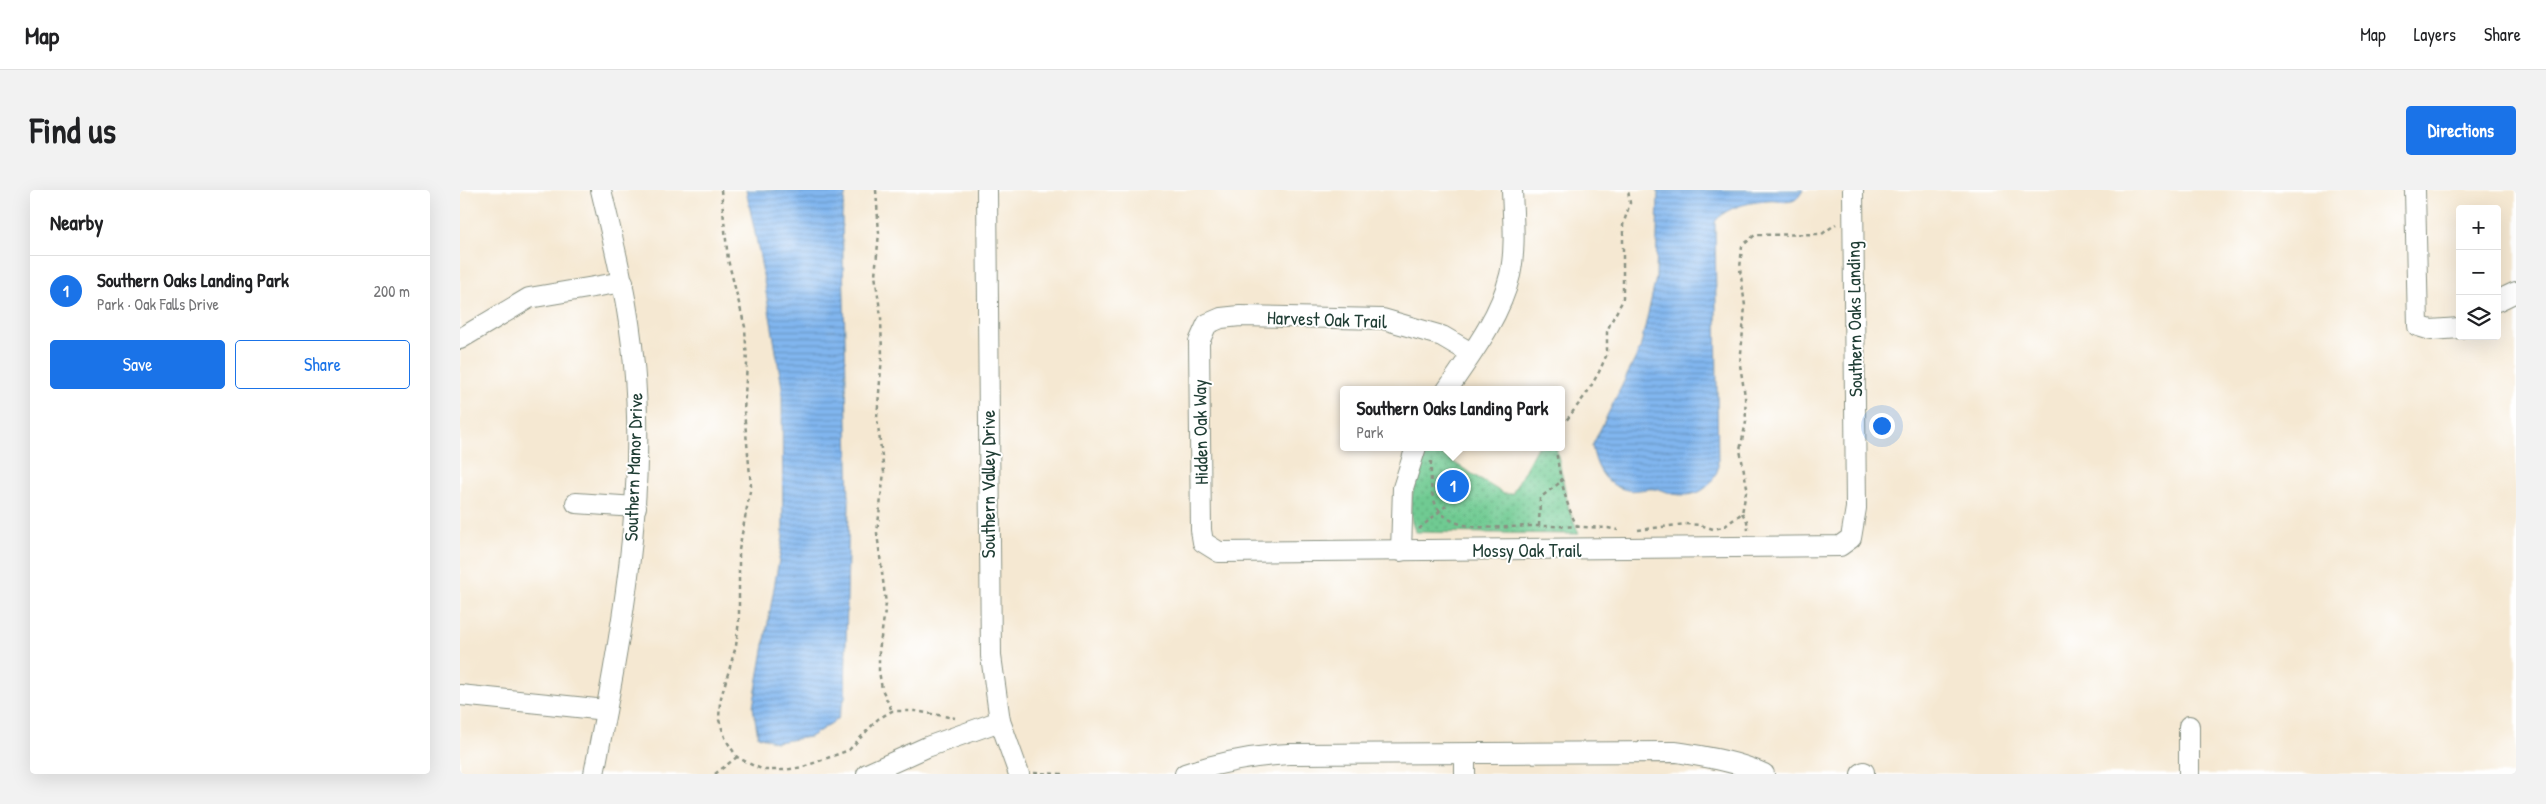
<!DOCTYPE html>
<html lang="en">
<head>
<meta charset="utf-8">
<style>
	:root { --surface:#fff; --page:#f2f2f2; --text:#202124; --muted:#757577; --line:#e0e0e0; --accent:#1a73e8 }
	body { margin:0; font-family:"Patrick Hand",sans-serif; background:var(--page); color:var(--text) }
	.controls { position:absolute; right:15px; top:15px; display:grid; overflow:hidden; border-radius:5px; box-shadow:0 5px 20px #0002 }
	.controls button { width:45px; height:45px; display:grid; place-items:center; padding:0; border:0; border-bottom:1px solid var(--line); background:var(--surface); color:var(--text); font:25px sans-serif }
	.you { position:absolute; left:1421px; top:235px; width:18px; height:18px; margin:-12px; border:4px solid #fff; border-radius:50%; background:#1a73e8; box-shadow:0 0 0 8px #1a73e833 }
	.badge { display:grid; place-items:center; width:32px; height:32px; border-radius:50%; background:var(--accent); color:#fff; font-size:16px; font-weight:700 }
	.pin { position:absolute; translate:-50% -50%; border:2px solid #fff; box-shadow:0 1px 5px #0006 }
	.popup { position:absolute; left:880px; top:196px; width:225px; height:65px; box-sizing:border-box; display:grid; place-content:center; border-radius:5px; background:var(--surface); filter:drop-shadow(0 1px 4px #0005); font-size:16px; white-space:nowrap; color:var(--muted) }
	.popup b { font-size:19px; color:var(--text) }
	.popup::after { content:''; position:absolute; left:50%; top:100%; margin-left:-10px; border:10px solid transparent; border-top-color:var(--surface) }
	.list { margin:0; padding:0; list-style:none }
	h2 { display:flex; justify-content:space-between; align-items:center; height:65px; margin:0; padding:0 20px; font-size:21px }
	h2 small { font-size:16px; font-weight:400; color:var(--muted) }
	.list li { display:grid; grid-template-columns:32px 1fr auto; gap:15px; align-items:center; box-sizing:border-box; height:70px; padding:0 20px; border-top:1px solid var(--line) }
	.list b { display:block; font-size:19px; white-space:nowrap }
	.list p { margin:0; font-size:16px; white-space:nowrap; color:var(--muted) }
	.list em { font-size:16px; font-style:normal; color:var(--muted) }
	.actions { display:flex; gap:10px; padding:15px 20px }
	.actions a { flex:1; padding:11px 0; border:1px solid var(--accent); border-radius:5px; text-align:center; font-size:18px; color:var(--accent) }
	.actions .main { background:var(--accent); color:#fff }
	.icon { flex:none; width:28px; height:28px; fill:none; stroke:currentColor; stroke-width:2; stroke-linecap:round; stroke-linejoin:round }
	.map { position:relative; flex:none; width:2056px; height:584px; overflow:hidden; border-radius:5px }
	header { display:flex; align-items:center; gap:30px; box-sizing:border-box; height:70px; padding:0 25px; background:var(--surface); border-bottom:1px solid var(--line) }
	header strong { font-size:24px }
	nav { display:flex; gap:28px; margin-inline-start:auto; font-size:18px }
	.intro { display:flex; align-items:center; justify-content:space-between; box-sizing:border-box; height:120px; padding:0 30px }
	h1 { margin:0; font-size:35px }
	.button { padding:12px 22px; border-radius:5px; background:var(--accent); color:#fff; font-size:18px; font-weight:700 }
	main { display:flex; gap:30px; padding:0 30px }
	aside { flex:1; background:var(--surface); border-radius:5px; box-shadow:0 5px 20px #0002 }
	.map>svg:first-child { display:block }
</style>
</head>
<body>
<header>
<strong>Map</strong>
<nav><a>Map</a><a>Layers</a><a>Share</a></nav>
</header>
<div class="intro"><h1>Find us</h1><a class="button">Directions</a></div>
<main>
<aside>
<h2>Nearby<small></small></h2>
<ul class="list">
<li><span class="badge">1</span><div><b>Southern Oaks Landing Park</b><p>Park · Oak Falls Drive</p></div><em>200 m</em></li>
</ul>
<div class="actions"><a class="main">Save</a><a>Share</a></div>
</aside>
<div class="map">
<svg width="2056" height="584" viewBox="0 0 2056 584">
	<defs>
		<pattern id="park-dots" width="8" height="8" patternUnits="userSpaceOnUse" patternTransform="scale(1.25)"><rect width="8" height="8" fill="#70ca92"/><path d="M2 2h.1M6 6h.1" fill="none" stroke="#5ba578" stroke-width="1.8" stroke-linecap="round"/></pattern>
		<pattern id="water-rules" width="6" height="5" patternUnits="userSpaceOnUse" patternTransform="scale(1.25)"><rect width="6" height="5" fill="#81b6ef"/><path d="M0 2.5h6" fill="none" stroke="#6995c2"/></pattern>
	</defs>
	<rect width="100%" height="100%" fill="#fff"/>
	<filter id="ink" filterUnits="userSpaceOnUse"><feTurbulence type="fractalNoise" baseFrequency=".02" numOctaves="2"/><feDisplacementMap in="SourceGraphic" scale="10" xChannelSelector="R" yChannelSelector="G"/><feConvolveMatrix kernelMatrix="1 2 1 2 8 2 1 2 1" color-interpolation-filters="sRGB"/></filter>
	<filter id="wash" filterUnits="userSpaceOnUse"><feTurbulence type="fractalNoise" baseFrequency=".0096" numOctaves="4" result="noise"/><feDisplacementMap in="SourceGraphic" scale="20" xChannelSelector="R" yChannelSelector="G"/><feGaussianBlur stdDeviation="1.12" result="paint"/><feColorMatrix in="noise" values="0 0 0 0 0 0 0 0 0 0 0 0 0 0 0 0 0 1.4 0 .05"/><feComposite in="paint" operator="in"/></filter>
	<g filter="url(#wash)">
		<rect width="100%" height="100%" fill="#f5e8d2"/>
		<path fill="url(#park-dots)" stroke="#488463" d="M 969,257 L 1044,304 L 1052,304 L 1077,257 L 1096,257 L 1109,319 L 1119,344 L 956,342 C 942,321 959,278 969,257 Z"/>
		<g fill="url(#water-rules)" stroke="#507a92">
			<polygon points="286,0 386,0 382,25 389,314 385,507 378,529 350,547 316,552 298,546 293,517 323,347 322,197 300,67"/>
			<path d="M 1198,0 L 1343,0 C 1341,4 1337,10 1332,11 C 1325,13 1316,10 1308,11 C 1290,12 1265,17 1255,32 L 1258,279 C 1250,300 1236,308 1213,304 C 1207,302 1201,299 1194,299 C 1186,298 1176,302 1167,300 C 1144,295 1136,277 1132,256 L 1180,159 L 1196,88 Z"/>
		</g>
	</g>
	<g filter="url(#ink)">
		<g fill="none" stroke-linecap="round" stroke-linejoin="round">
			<defs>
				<g id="minor">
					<polyline points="527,0 531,466 540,531 559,584"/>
					<polyline points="1955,0 1958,136 1971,140 2000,138"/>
					<polyline points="2037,111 2056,102"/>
					<polyline points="0,149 69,108 163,92"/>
					<polyline points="1011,163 982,146 923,129 780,126 761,128 747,134 739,152 741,340 743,352 759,362 1380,356 1391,348 1396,318 1393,0"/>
					<path d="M 987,200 C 1011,165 1040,127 1050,85 C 1056,58 1053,28 1052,0"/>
					<polyline points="116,313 176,317"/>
					<polyline points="941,361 943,298 956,257"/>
					<polyline points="0,505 146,520"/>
					<polyline points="1729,536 1729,584"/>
					<path d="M 134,584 C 160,450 187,312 174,175 C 169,115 155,58 141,0"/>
					<polyline points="407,584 467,557 540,531"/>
					<path d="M 725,584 C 760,572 793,566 829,564 L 1216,562 C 1246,567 1276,571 1304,584"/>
					<polyline points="1005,584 1005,564"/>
					<polyline points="1401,584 1404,582"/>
				</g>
			</defs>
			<use href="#minor" stroke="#8a9283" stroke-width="22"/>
			<g stroke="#8a9283" stroke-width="2.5" stroke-dasharray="4 4" stroke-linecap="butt">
				<polyline points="261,0 268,70 285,137 287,174 284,221 291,296 279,360 279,430 276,456 260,511 259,530 266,550 277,567 294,576 305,580 324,580 343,577 389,560 418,529 432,521 455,521 495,528"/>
				<polyline points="416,0 419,43 415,85 421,127 422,166 417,228 424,282 417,343 426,414 419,461 419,481 422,499 432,521"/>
				<polyline points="1102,236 1127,203 1139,182 1147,164 1147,142 1150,134 1163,110 1163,35 1170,13 1168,0"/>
				<path d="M 1096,257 C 1097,276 1107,322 1118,337"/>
				<path d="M 971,271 C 971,287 969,306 979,320 C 998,346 1051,335 1078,336 C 1102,336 1125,337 1148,338 L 1158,340"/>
				<polyline points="1282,323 1287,331 1288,340"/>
				<polyline points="1079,336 1080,308 1103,290"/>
				<polyline points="959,339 988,314"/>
				<polyline points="1178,340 1225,334 1240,335 1253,339 1264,337 1282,323 1287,297 1280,260 1286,232 1285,206 1280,175 1285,116 1280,79 1282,56 1295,45 1362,44 1376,34"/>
				<polyline points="574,583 602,584"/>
				<polyline points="255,584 277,567"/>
			</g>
			<use href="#minor" stroke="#fff" stroke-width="20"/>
		</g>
	</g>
	<g text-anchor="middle" stroke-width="4" stroke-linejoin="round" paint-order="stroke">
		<g font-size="19" fill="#1f3d34" stroke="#fff">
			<text transform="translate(867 129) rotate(2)" y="7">Harvest Oak Trail</text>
			<text transform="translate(1394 129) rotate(-91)" y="7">Southern Oaks Landing</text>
			<text transform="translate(740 242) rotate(-91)" y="7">Hidden Oak Way</text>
			<text transform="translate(173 277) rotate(-88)" y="7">Southern Manor Drive</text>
			<text transform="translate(528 294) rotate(-90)" y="7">Southern Valley Drive</text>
			<text x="1067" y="367">Mossy Oak Trail</text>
		</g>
	</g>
</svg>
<div class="controls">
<button>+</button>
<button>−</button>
<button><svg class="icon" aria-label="layers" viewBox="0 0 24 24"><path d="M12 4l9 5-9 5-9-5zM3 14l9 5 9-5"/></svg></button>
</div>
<div class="you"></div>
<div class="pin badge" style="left:993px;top:296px">1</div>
<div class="popup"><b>Southern Oaks Landing Park</b>Park</div>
</div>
</main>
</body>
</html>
